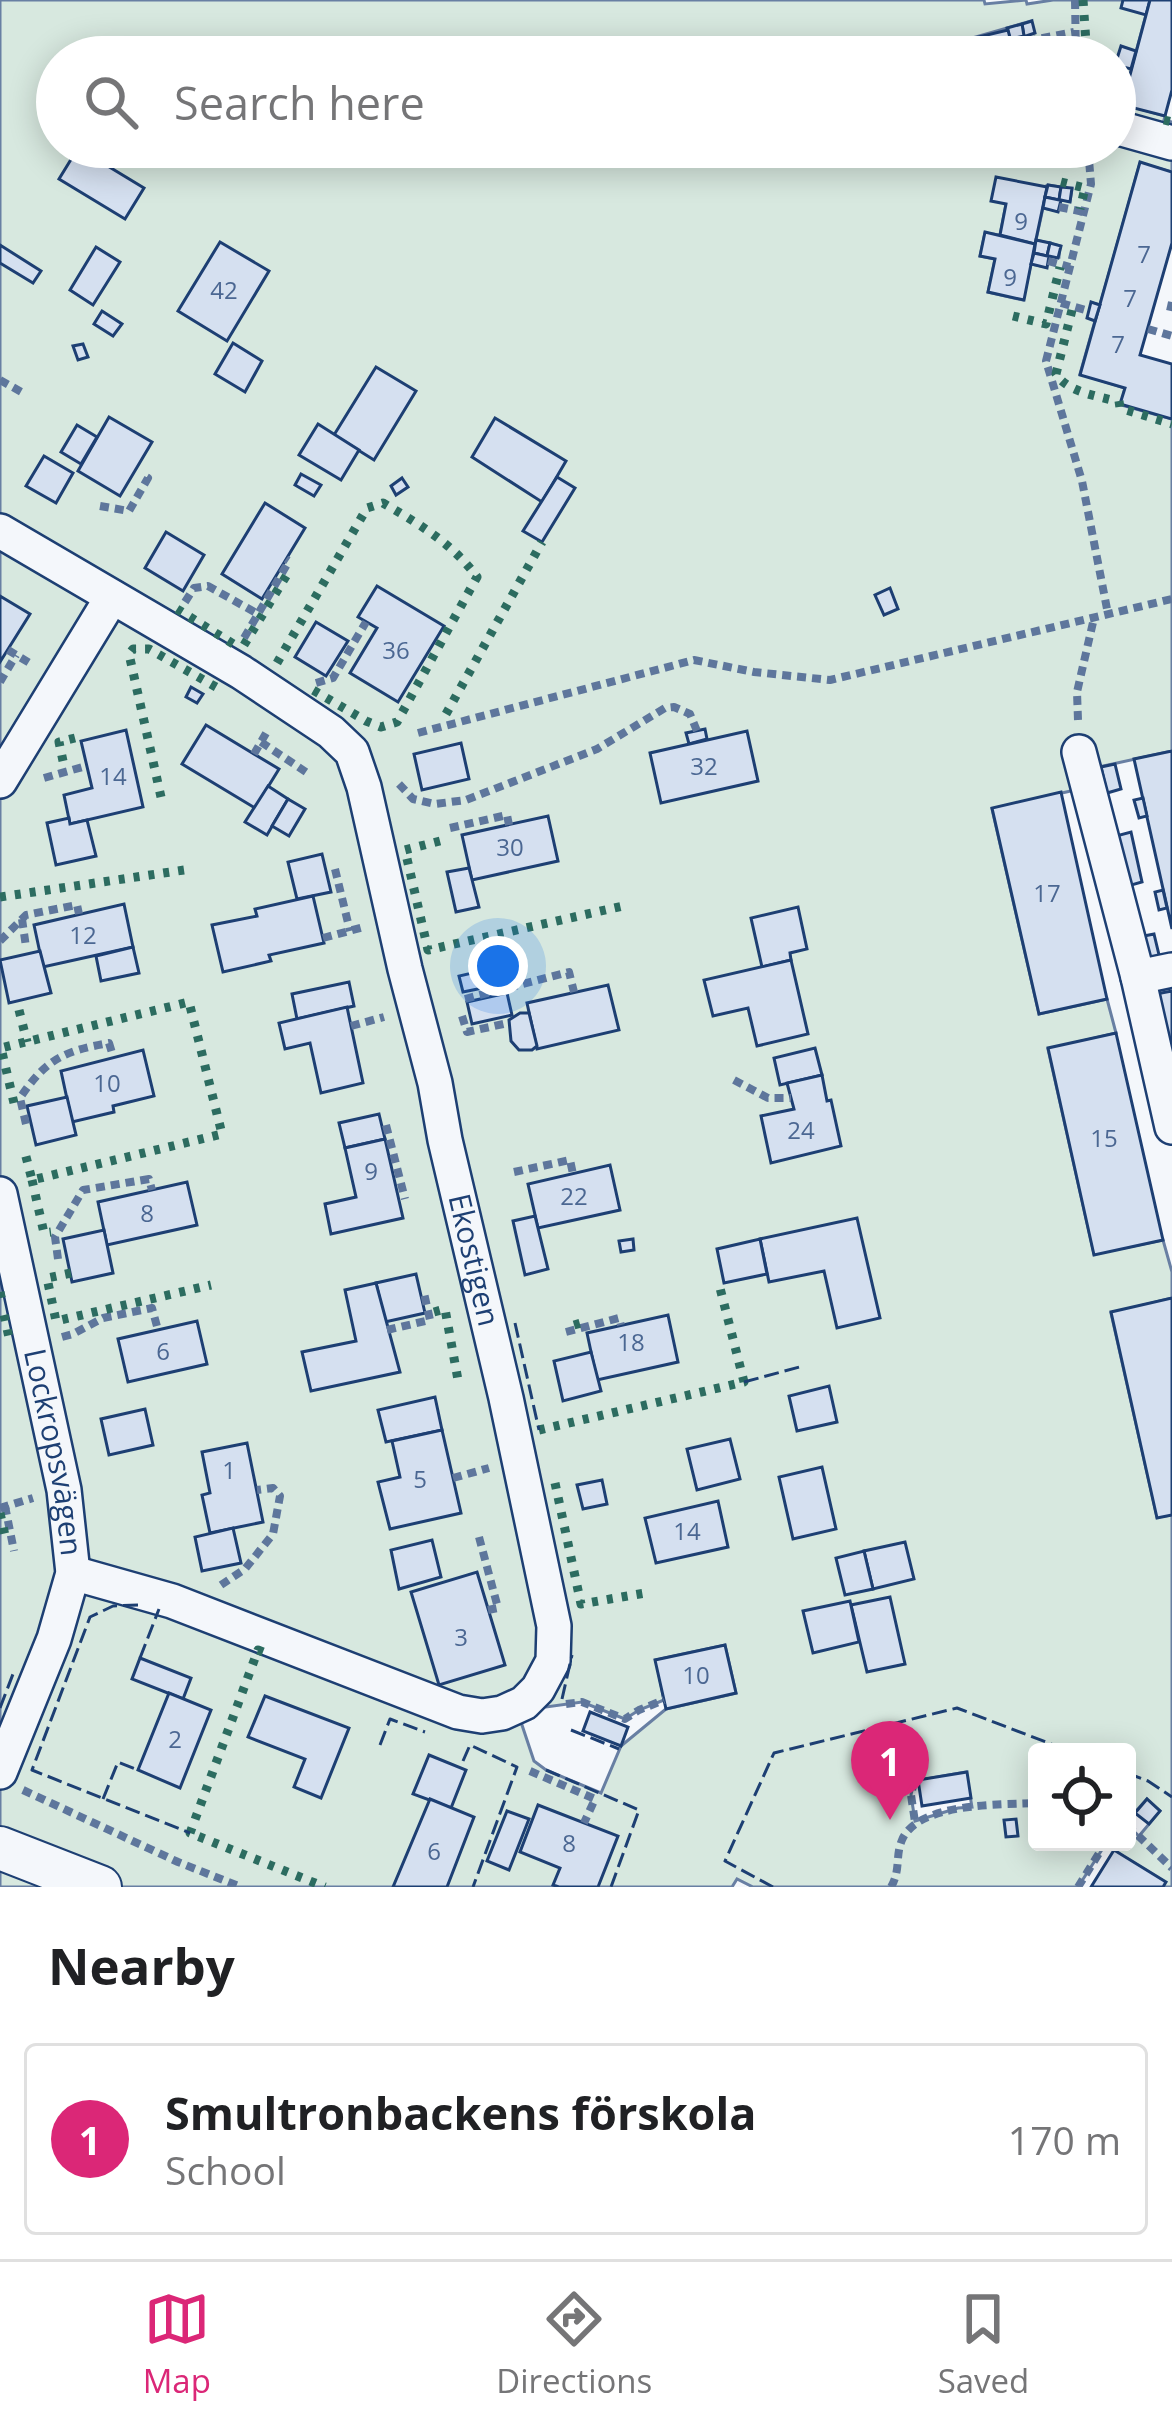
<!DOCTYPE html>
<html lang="en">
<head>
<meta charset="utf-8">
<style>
	:root { --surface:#fff; --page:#f6f6f6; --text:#202124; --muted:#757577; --line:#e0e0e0; --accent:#db2777 }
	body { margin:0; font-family:"Open Sans",sans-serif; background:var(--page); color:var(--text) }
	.controls { position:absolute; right:36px; bottom:36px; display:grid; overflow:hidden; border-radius:12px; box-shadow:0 6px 30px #0003 }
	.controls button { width:108px; height:108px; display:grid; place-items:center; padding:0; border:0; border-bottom:3px solid var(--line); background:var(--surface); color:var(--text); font:60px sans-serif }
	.you { position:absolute; left:498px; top:966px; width:42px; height:42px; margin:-30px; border:9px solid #fff; border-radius:50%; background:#1a73e8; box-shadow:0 0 0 18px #1a73e833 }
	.badge { display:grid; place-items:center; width:78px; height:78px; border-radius:50%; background:var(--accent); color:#fff; font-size:39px; font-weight:700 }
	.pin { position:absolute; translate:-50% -99px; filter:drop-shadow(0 3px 6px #0008) }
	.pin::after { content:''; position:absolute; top:63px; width:42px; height:36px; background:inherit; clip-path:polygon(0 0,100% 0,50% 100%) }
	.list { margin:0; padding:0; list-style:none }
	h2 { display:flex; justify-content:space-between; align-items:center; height:156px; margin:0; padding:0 48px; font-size:51px }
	h2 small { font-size:39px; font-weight:400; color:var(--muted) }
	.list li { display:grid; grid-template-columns:78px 1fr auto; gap:36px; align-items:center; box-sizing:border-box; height:192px; margin:0 24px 24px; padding:0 24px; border:3px solid var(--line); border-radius:12px }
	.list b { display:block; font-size:45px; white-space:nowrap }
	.list p { margin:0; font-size:39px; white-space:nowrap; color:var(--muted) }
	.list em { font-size:39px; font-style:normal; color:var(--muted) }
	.icon { flex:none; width:66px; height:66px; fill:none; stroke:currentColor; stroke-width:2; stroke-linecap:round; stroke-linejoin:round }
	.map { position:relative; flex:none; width:1172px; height:1887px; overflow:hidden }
	.search { position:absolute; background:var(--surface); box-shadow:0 6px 30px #0003; left:36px; right:36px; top:36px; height:132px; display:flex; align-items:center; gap:30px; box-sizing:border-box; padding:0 42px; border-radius:66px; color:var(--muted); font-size:45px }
	.sheet { height:372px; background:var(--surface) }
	nav { display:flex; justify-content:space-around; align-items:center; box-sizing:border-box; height:168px; border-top:3px solid var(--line); background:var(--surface); font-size:33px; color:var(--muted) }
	nav a { display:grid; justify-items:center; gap:6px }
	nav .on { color:var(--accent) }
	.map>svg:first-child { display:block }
</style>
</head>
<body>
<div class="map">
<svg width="1172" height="1887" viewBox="0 0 1172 1887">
	<rect width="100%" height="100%" fill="#f4f7fb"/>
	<path fill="#d7e8df" stroke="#687fa3" stroke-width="3" fill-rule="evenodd" d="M 0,0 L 984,0 L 985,4 L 1026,0 L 1027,4 L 1053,0 L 1150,0 L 1122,104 L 1165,116 L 1164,120 L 1172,122 L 1172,172 L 1140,163 L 1100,305 L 1092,303 L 1095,321 L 1080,374 L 1125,388 L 1121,405 L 1172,419 L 1172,751 L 1085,770 L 1088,787 L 992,809 L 1039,1014 L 1107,999 L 1116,1033 L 1048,1049 L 1094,1254 L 1163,1240 L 1172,1272 L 1172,1298 L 1111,1313 L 1157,1517 L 1172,1515 L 1172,1887 L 1163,1887 L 1165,1882 L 1105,1845 L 1078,1887 L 753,1887 L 737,1879 L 732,1887 L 0,1887 ZM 1031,21 L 1026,36 L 1028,47 L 1014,51 L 1015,57 L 1115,57 L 1115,147 L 1014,147 L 1002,150 L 1000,147 L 57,147 L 57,57 L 961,57 L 958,42 ZM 1048,185 L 1072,189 L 1070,201 L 1061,200 L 1058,211 L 1043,208 L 1036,240 L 1060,246 L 1059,257 L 1049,256 L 1046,267 L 1031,264 L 1023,300 L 988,292 L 995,259 L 980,256 L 985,233 L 1000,235 L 1006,204 ZM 725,1645 L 736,1693 L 666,1709 L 621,1746 L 601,1793 L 546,1770 L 534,1761 L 516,1707 L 528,1699 L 546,1707 L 582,1702 L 625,1719 L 639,1710 L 664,1700 L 656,1660 ZM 1037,1752 L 1127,1752 L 1127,1821 L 1147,1799 L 1160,1811 L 1139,1836 L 1127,1825 L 1127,1842 L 1037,1842 ZM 966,1772 L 972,1807 L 958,1808 L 915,1821 L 911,1795 L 914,1781 Z"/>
	<g fill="#d5e0f0" stroke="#1d3f73" stroke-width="3">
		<polygon points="1123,0 1150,0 1146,15 1121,8"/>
		<polygon points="1150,0 1172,0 1172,90 1165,116 1122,105"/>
		<polygon points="1032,21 1035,33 1026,36 1029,47 1014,51 1010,39 1024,36 1022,24"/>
		<polygon points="1022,24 1024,36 1010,39 1007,28"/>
		<polygon points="1008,30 1015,57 961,57 957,42"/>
		<polygon points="1121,46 1136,51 1131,69 1115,65"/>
		<polygon points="78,148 144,188 125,219 59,179"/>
		<polygon points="1140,162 1172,172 1172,243 1140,355 1172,364 1172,419 1120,404 1125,388 1080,375"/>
		<polygon points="996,177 1047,187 1035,244 1000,235 1006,204 991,201"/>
		<polygon points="1048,185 1061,187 1059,200 1045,197"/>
		<polygon points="1061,187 1072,188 1070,202 1061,200 1058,212 1043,208 1045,197 1059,200"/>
		<polygon points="985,232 1035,244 1024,300 988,292 995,259 980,256"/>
		<polygon points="1036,240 1050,243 1047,256 1034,253"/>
		<polygon points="220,242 269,271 227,341 178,311"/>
		<polygon points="1050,243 1061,246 1058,258 1049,256 1047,268 1031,264 1034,253 1047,256"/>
		<polygon points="0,245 41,271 33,283 0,263"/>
		<polygon points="96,247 120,262 93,305 70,290"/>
		<polygon points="1091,302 1100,305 1095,321 1087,318"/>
		<polygon points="102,311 122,324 113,336 94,324"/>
		<polygon points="233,343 262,361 245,392 215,374"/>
		<polygon points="83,344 88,357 78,360 73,346"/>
		<polygon points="376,367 416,391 374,460 334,435"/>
		<polygon points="109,417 152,442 120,496 78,471"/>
		<polygon points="495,418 566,461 542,502 472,457"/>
		<polygon points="318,424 359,450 341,480 299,455"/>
		<polygon points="77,425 97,437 81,464 61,452"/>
		<polygon points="44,456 73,473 56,503 26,486"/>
		<polygon points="301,474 321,485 314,496 295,485"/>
		<polygon points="557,477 575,488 542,542 523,531"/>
		<polygon points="402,478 408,487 396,495 391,486"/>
		<polygon points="265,503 305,528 262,599 222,574"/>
		<polygon points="166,532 204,555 183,591 145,568"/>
		<polygon points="377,586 444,626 398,702 350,673 377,628 358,617"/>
		<polygon points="890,588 898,609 884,615 875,595"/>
		<polygon points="0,596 30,614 0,662"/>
		<polygon points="316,622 348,641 326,676 295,657"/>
		<polygon points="191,687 203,694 197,703 186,697"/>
		<polygon points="206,725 279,769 255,808 182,764"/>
		<polygon points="705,729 707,739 689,744 686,733"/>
		<polygon points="126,730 143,807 70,824 64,795 92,788 81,741"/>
		<polygon points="747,731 758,781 661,803 650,753"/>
		<polygon points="461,743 469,779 422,790 414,754"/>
		<polygon points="1172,751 1172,929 1134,759"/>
		<polygon points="1115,764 1121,789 1107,793 1101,767"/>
		<polygon points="268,786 288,799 267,835 245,822"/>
		<polygon points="1061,792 1107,999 1039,1014 992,808"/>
		<polygon points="1143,798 1147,816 1139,818 1134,800"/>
		<polygon points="288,799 305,809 289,836 272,826"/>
		<polygon points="548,816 558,861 472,880 462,835"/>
		<polygon points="69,818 70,824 87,820 96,856 56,865 47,823"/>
		<polygon points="1131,832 1142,882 1128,886 1116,836"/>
		<polygon points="322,854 331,892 297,899 288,862"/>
		<polygon points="469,868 479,907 456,912 447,872"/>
		<polygon points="1163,890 1167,908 1159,910 1155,892"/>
		<polygon points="313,896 324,943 269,955 271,961 223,972 212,925 257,916 255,909"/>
		<polygon points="124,904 133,947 43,967 34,925"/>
		<polygon points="798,907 807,949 790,953 791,960 762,967 751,918"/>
		<polygon points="1154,934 1160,959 1145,962 1139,937"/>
		<polygon points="133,947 139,973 101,981 96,956"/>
		<polygon points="40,951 51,993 9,1003 0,960"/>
		<polygon points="791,960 808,1034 757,1046 748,1008 713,1016 704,980"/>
		<polygon points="498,967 502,984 463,992 459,976"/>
		<polygon points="349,982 354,1006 297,1019 292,994"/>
		<polygon points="608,985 619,1030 537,1049 527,1003"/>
		<polygon points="1172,991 1172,1064 1156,994"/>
		<polygon points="507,993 512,1015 472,1024 467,1002"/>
		<polygon points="347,1007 363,1083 321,1093 310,1043 285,1049 279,1023"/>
		<polygon points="520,1013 529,1013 537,1046 532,1050 519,1050 511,1041 509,1020"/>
		<polygon points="1116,1033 1163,1240 1094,1255 1048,1048"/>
		<polygon points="815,1048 822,1075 780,1085 774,1058"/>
		<polygon points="143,1050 154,1096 113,1106 114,1112 72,1122 61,1071"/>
		<polygon points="822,1075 827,1101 831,1100 841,1146 771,1163 761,1116 794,1109 787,1083"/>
		<polygon points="67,1097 76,1135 36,1145 27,1106"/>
		<polygon points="379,1114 385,1139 345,1148 339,1123"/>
		<polygon points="385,1139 403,1218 331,1234 325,1204 356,1197 345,1148"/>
		<polygon points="610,1165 620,1210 538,1228 528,1184"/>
		<polygon points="187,1182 197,1225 107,1245 98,1202"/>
		<polygon points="535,1216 548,1269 525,1275 513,1221"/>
		<polygon points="857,1218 880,1318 837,1328 824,1271 769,1282 760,1239"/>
		<polygon points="104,1230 113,1273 72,1282 63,1239"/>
		<polygon points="633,1239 634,1250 621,1252 619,1241"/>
		<polygon points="760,1239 767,1274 724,1283 717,1249"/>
		<polygon points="416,1274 425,1313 385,1322 376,1283"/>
		<polygon points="376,1283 400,1372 311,1391 302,1352 356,1341 345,1290"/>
		<polygon points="1172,1298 1172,1515 1157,1518 1111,1312"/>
		<polygon points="668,1315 678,1362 597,1380 587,1333"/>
		<polygon points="197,1321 207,1364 128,1382 118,1339"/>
		<polygon points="591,1352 601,1391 563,1401 554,1361"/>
		<polygon points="829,1386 837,1422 797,1431 789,1396"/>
		<polygon points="435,1397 442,1430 386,1442 378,1410"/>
		<polygon points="145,1409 153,1445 109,1455 101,1419"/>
		<polygon points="442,1430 461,1513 390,1529 378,1482 400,1477 392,1441"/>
		<polygon points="730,1439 740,1479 697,1490 687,1449"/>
		<polygon points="247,1443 263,1522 210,1533 202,1495 210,1493 202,1452"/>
		<polygon points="822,1467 836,1529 793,1539 779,1477"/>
		<polygon points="602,1480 607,1504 583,1509 577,1485"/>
		<polygon points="718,1501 728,1547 656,1563 645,1518"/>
		<polygon points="233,1528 241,1563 202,1571 195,1537"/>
		<polygon points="432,1540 441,1577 399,1589 391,1550"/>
		<polygon points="905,1542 914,1579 873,1589 864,1551"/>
		<polygon points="864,1551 873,1589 845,1595 836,1558"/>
		<polygon points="477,1572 505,1665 439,1685 411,1592"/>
		<polygon points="890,1597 905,1664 867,1672 851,1605"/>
		<polygon points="850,1601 859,1642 813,1653 803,1611"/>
		<polygon points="725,1645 736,1693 666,1709 655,1660"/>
		<polygon points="140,1658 191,1678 183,1699 132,1679"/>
		<polygon points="169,1693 211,1710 180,1788 138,1770"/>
		<polygon points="265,1696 349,1728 321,1798 294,1787 305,1759 248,1737"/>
		<polygon points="590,1712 628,1727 621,1746 583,1731"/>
		<polygon points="429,1755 466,1770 451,1808 413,1794"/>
		<polygon points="967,1772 971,1798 922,1806 918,1780"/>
		<polygon points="430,1799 474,1817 447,1887 393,1887"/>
		<polygon points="1147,1799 1160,1811 1149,1824 1135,1813"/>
		<polygon points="538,1805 618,1836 598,1887 559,1887 553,1885 560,1868 520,1852"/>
		<polygon points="507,1811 529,1819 509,1870 487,1861"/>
		<polygon points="1016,1819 1018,1836 1006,1837 1004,1820"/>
		<polygon points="1114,1850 1166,1882 1163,1887 1091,1887"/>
	</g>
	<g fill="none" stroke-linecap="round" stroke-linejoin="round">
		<defs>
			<g id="minor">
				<polyline points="1115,127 1172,143"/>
				<path id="s1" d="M 0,531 L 241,672 L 331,732 L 352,752 L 364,787 L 405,969 L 435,1083 L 445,1140 L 506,1398 L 554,1626 L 553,1661 L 538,1689 L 524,1703 L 502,1713 L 482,1716 L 458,1712 L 172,1601 L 73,1573"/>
				<polyline points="1079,752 1138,977 1172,1127"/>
				<polyline points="0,781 112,597"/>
				<polyline points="1138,977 1172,970"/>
				<path id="s2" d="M 0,1194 L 64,1490 L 73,1573 L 54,1639 L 0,1772"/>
			</g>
			<polyline id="tertiary" points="0,1848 100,1887"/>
		</defs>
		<use href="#minor" stroke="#1d3f73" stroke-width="38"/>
		<use href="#tertiary" stroke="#1d3f73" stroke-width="46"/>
		<g stroke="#5e769c" stroke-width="8" stroke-dasharray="9 6" stroke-linecap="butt">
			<polyline points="1075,0 1076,57"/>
			<polyline points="1027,41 1074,32"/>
			<polyline points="1088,148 1091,184 1046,361 1082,481 1108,614"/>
			<polyline points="1059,207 1084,212"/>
			<polyline points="1048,261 1070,267"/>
			<polyline points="1172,302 1170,311 1172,314"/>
			<polyline points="1061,303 1089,311"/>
			<polyline points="1148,329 1172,336"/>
			<polyline points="0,380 25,394"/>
			<polyline points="100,506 129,511 148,478 143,475"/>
			<polyline points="185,602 194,588 208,586 258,614"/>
			<polyline points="244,638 289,561 286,559"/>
			<polyline points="8,650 33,665"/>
			<polyline points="0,682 16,655"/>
			<polyline points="316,683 333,678 366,622"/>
			<polyline points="1078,720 1077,692 1094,618"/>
			<polyline points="418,733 694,660 754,672 830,680 1172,599"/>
			<polyline points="261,742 306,772"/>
			<polyline points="254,754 269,728"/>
			<polyline points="44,778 86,766"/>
			<polyline points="399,784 413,799 435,804 466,800 597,749 665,708 674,707 690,714 697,731"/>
			<polyline points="450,828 507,815 509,825"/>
			<polyline points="335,869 350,931"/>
			<polyline points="22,919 26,947"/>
			<polyline points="323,938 364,927"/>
			<polyline points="0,941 26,915 77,905 79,914"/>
			<polyline points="465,999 569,972 574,992"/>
			<polyline points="462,1016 467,1032 508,1023"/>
			<polyline points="351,1026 384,1017"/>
			<polyline points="734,1080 768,1098 791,1098"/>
			<path d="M 26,1124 L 20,1098 C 46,1059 64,1051 109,1043 L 113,1056"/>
			<polyline points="386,1125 405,1199"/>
			<polyline points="514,1172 570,1160 573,1174"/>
			<polyline points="58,1259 55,1237 83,1190 149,1179 152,1190"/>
			<polyline points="387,1330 430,1320 424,1293"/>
			<polyline points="566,1332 619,1318 621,1325"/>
			<polyline points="62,1337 73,1334 103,1318 152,1308 158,1330"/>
			<polyline points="453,1478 489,1468"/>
			<polyline points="5,1506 14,1551"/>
			<polyline points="0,1508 33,1498"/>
			<polyline points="479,1537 498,1608 488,1610"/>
			<polyline points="221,1585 245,1569 273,1534 280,1496 273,1488 257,1490"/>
			<polyline points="566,1704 582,1702 625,1719 639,1710 664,1700"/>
			<polyline points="530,1771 595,1799 584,1823"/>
			<polyline points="914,1781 911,1795 915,1822"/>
			<polyline points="23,1790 178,1862 241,1887"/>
			<polyline points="1127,1825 1172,1868"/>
			<path d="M 891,1887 C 901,1870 895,1856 902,1840 C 918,1802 1001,1805 1037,1803"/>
			<polyline points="1078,1887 1106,1842"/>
		</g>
		<use href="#minor" stroke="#f4f7fb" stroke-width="33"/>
		<use href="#tertiary" stroke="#f4f7fb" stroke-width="42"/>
		<g stroke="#2c6c60" stroke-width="9" stroke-dasharray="6 9" stroke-linecap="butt">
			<polyline points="1083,0 1087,57"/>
			<polyline points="1164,120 1172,122"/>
			<polyline points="1034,150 1042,147"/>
			<polyline points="1061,182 1085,188 1080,209"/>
			<path d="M 1072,310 L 1056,374 C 1068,392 1094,395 1115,401"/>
			<polyline points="1013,316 1046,324 1060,267"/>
			<polyline points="1119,401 1120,408 1172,424"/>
			<polyline points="177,609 235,645"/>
			<polyline points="244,645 288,573"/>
			<path d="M 277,663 L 367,508 L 383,503 C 419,524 452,543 477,577 L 397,722 L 381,727 L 366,721 L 313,690"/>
			<polyline points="446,714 542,542"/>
			<polyline points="63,761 59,742 75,738"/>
			<polyline points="161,797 129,654 133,649 149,649 223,691"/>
			<polyline points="440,841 405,850 428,950 623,906"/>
			<polyline points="0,897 184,870"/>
			<polyline points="19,1010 27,1042"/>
			<polyline points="14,1103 1,1048 189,1002 222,1134 32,1180 24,1149"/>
			<polyline points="32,1180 44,1233 51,1232"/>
			<polyline points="71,1273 47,1278 56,1321 211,1285"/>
			<polyline points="0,1292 2,1301"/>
			<polyline points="434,1312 445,1309 458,1380"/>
			<polyline points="4,1315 10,1342"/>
			<polyline points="574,1325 581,1323"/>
			<polyline points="539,1430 744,1382 720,1288"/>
			<polyline points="555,1483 581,1604 651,1592"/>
			<polyline points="0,1513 6,1540"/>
			<polyline points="263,1652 258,1650 190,1833 325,1887"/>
		</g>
		<g stroke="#1d3f73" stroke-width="3" stroke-dasharray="15 6" stroke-linecap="butt">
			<polyline points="515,1323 539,1430"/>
			<polyline points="744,1382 803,1366"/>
			<polyline points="138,1605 113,1606 90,1617 32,1770 190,1833"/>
			<polyline points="140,1658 159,1609"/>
			<polyline points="562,1699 572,1655"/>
			<polyline points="0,1708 13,1674"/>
			<polyline points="571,1730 619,1749"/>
			<polyline points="380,1745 390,1719 425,1732"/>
			<polyline points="463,1761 470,1745 517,1767 473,1887"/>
			<polyline points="546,1770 639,1810 611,1887"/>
			<polyline points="1127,1773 1148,1781 1172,1797"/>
			<polyline points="103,1799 118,1762 138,1770"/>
			<polyline points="773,1887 725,1861 774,1753 957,1708 1072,1752"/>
		</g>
	</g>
	<g text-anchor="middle" stroke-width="9" stroke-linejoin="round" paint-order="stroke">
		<g font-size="24" fill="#4b6792">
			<text x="1021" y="230">9</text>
			<text x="1144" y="263">7</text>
			<text x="1010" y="286">9</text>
			<text x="224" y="299">42</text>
			<text x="1130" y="307">7</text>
			<text x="1118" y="353">7</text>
			<text x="396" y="659">36</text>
			<text x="704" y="775">32</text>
			<text x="113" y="785">14</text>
			<text x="510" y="856">30</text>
			<text x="1047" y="902">17</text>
			<text x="83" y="944">12</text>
			<text x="107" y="1092">10</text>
			<text x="801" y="1139">24</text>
			<text x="1104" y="1147">15</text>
			<text x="371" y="1180">9</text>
			<text x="574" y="1205">22</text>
			<text x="147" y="1222">8</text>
			<text x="631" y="1351">18</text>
			<text x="163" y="1360">6</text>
			<text x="229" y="1479">1</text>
			<text x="420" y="1488">5</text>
			<text x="687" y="1540">14</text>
			<text x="461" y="1646">3</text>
			<text x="696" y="1684">10</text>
			<text x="175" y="1748">2</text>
			<text x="569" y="1852">8</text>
			<text x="434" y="1860">6</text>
		</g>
		<g font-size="30" fill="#1d3f73" stroke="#f4f7fb">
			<text dy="10" stroke="none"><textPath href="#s1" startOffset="939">Ekostigen</textPath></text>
			<text dy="10" stroke="none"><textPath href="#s2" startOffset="264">Lockropsvägen</textPath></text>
		</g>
	</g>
</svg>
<div class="controls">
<button><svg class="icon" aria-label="locate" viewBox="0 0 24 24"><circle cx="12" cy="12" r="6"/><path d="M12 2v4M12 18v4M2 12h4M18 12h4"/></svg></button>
</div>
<div class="you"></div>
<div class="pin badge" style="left:890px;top:1820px">1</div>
<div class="search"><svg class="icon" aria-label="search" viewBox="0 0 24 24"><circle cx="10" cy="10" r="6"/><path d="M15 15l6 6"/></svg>Search here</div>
</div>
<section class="sheet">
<h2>Nearby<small></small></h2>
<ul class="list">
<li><span class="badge">1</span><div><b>Smultronbackens förskola</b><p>School</p></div><em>170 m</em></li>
</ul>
</section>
<nav>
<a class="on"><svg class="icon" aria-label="map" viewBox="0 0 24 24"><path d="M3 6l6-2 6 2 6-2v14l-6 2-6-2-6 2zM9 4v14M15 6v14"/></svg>Map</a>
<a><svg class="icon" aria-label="directions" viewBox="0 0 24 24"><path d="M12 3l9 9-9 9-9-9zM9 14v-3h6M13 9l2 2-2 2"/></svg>Directions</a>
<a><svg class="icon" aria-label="saved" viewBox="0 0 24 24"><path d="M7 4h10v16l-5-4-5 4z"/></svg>Saved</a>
</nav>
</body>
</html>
